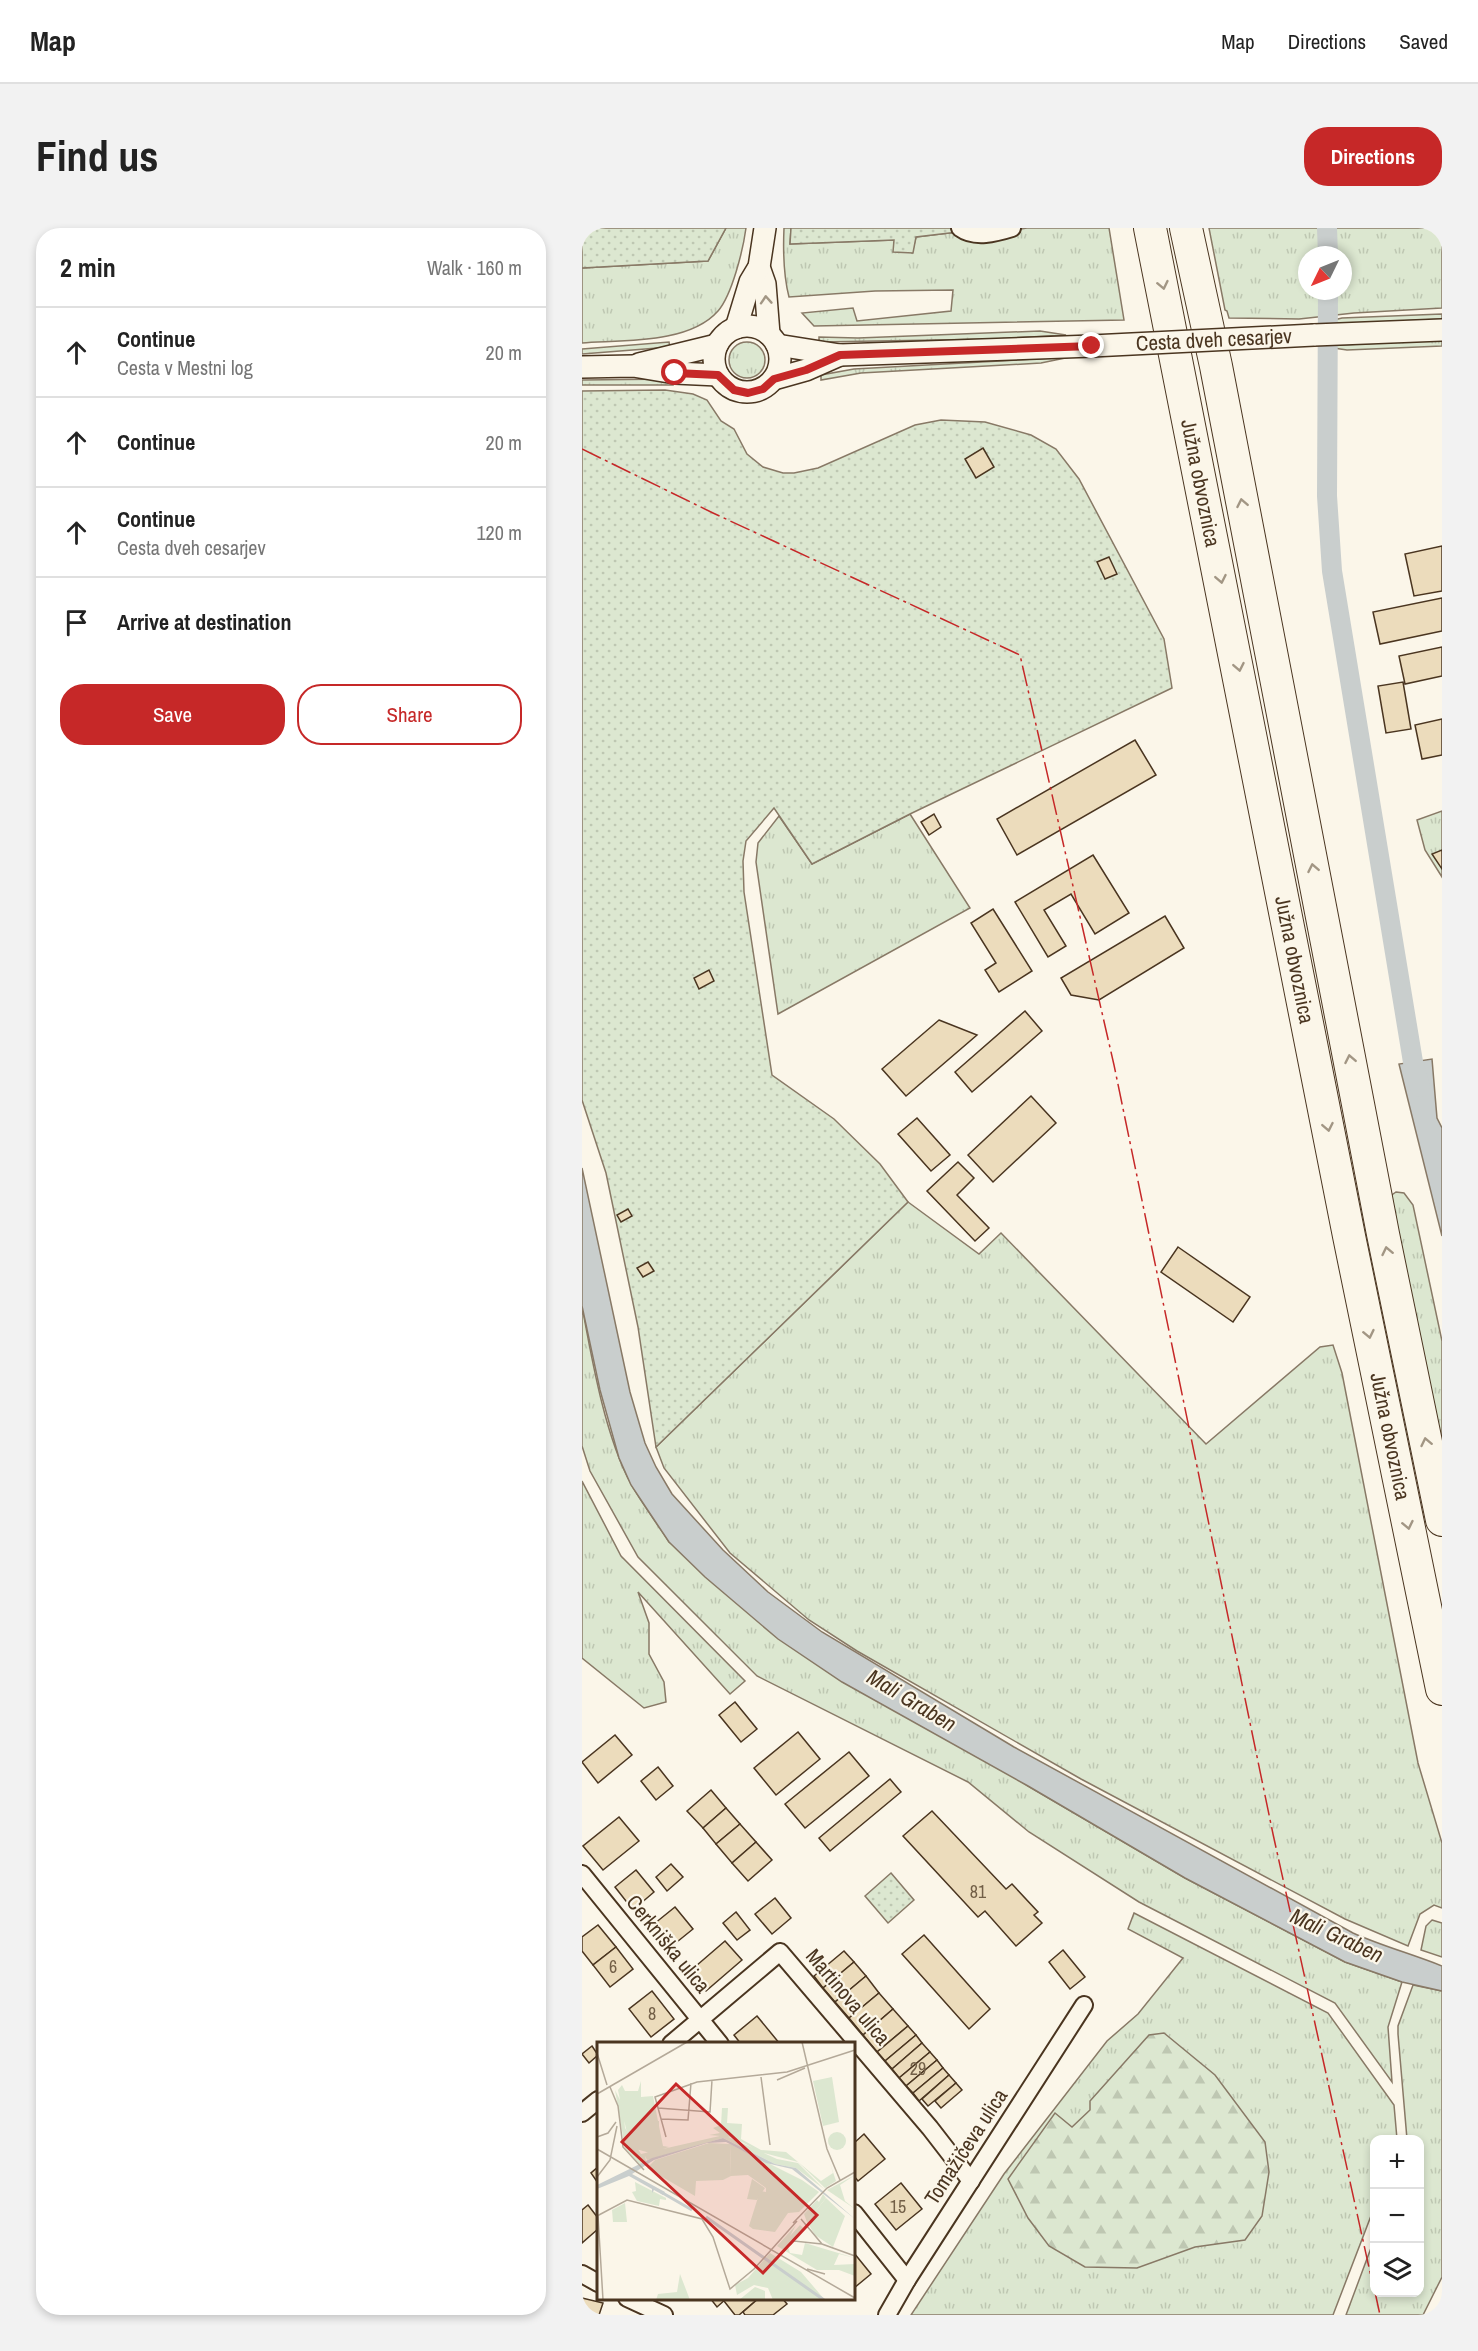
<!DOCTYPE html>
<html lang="en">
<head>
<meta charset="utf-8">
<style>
	:root { --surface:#fff; --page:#f2f2f2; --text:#222; --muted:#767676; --line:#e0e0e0; --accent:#c62828 }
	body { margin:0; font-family:"Archivo Narrow",sans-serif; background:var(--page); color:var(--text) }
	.controls { position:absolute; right:18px; bottom:18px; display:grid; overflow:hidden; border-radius:12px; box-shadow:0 3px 9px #0003 }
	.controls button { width:54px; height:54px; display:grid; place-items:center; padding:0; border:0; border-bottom:2px solid var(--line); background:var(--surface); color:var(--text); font:30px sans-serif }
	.compass { position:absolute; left:716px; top:18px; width:54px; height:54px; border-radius:50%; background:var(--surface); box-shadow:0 3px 9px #0003; rotate:227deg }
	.stop { position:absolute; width:18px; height:18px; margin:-14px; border:4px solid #c62828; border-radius:50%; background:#fff }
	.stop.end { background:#c62828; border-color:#fff; box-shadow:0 2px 6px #0008 }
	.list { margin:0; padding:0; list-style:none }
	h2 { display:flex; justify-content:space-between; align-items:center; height:78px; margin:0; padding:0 24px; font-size:26px }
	h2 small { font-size:20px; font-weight:400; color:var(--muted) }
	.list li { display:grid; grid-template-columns:39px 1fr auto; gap:18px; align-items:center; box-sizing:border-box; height:90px; padding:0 24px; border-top:2px solid var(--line) }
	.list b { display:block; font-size:22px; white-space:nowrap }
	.list p { margin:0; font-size:20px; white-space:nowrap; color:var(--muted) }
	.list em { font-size:20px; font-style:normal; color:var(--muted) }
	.actions { display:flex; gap:12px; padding:18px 24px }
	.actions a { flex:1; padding:14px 0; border:2px solid var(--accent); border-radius:24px; text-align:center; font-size:21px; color:var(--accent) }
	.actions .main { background:var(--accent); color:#fff }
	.icon { flex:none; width:33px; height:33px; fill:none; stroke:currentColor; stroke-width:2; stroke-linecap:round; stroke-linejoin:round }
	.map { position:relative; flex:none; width:860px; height:2087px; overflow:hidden; border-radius:24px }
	header { display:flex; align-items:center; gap:36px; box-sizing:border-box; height:84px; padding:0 30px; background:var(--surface); border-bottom:2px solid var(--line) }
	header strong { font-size:28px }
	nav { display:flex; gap:33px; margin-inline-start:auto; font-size:21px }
	.intro { display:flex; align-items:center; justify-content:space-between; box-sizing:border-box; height:144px; padding:0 36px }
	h1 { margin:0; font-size:42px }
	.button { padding:15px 27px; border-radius:24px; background:var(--accent); color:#fff; font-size:21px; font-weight:700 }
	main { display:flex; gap:36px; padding:0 36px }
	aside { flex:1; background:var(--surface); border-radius:24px; box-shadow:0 3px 9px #0003 }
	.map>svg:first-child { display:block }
</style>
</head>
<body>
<header>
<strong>Map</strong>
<nav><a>Map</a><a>Directions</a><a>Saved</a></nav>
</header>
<div class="intro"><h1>Find us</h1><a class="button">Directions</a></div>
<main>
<aside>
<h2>2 min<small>Walk · 160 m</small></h2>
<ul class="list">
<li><svg class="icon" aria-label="ahead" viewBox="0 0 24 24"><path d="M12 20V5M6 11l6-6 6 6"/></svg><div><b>Continue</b><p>Cesta v Mestni log</p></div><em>20 m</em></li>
<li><svg class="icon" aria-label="ahead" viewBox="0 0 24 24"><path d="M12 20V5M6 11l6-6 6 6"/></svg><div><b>Continue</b></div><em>20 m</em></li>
<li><svg class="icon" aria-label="ahead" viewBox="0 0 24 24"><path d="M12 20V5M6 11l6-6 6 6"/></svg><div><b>Continue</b><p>Cesta dveh cesarjev</p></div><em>120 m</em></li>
<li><svg class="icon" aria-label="arrive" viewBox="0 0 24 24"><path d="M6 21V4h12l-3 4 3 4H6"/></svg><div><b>Arrive at destination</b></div></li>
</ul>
<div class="actions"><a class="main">Save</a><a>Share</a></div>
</aside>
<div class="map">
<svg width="860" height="2087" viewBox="0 0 860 2087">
	<defs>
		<pattern id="grass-tufts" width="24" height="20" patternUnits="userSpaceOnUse" patternTransform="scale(1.5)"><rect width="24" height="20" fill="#dce7d0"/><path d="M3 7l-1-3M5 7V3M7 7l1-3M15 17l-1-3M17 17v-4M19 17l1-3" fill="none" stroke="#bec7b2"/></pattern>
		<pattern id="forest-firs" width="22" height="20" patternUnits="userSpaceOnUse" patternTransform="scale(1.5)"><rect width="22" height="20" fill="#dce7d0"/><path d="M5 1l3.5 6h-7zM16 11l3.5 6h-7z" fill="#bec7b2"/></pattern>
		<pattern id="park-dots" width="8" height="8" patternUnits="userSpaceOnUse" patternTransform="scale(1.5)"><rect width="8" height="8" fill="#dce7d0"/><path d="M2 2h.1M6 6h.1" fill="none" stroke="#bec7b2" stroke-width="1.8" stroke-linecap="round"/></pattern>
	</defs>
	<rect width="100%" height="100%" fill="#fbf6e9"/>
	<g fill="url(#grass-tufts)" stroke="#887966" stroke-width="1.5" fill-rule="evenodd">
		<path d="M 144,0 L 164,0 C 161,22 150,67 136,83 C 107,116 41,112 0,115 L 0,40 L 126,33 Z"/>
		<path d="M 202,0 L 209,0 L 208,16 L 313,12 L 330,25 L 334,9 L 376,4 L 399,7 L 445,0 L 527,0 L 542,92 L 232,98 L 220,85 L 271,80 L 275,93 L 369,83 L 371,62 L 293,63 L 207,69 C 201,46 201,23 202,0 Z"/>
		<path d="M 627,0 L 860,0 L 860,80 L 772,85 L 717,91 L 647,90 L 645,83 L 643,82 ZM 725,27 L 761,27 L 761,63 L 725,63 Z"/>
		<polygon points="860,86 860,91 731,97 760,90"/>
		<polygon points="458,103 484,107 412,111 237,114 237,109 276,110"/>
		<polygon points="860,112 860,118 765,122 738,118"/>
		<polygon points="87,114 88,119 0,126 0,121"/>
		<circle cx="165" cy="132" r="18"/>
		<polygon points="488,129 459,135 279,145 239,152 239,147 272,141"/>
		<polygon points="90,151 91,157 0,157 0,152"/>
		<polygon points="860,583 860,649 843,622 835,592"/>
		<polygon points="328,586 388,680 196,786 174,634 176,615 197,588 230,636"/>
		<polygon points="814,964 822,965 831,977 860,1113 860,1239 804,971"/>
		<polygon points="326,974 397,1026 419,1005 624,1216 738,1119 751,1117 760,1145 836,1535 860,1615 860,1680 852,1677 838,1686 826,1718 763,1691 499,1551 275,1423 227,1392 148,1325 82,1240 74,1219"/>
		<path d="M 0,1078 C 10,1132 23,1208 49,1256 C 60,1276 75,1295 87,1314 L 446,1558 L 603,1650 L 763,1734 L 820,1754 L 806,1799 L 810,1854 L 753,1775 L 557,1674 L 447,1604 L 386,1554 L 175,1448 L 56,1329 L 8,1243 L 0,1218 Z"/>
		<polygon points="0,1253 39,1328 163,1453 148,1466 56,1364 67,1395 67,1426 82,1454 84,1474 62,1480 0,1430"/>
		<polygon points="552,1685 746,1785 812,1877 815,1911 792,1912 792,1980 751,2087 329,2087 422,1946 525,1813 556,1786 601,1730 546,1701"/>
		<polygon points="850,1692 860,1695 860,1729 839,1722 844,1698"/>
		<polygon points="831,1757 860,1763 860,2049 841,2087 764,2087 792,2012 792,2064 838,2064 838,1912 825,1911 816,1806 816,1798"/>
	</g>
	<polygon fill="url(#forest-firs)" stroke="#887966" stroke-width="1.5" points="582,1805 633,1847 683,1914 687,1944 680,1988 663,2012 613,2019 555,2040 503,2039 467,2018 446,1990 426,1951 473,1885 490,1899 508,1882 508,1873 567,1807"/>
	<g fill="url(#park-dots)" stroke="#887966" stroke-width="1.5">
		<polygon points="0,0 144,0 126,33 0,40"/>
		<polygon points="209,0 373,0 376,4 334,9 331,25 311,24 312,12 208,16"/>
		<polygon points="83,162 111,166 125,172 139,193 152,201 165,226 181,239 201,245 212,245 236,240 333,197 359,192 403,194 449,207 474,221 497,251 582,411 590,460 328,586 230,636 192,580 164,613 161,633 162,664 190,847 252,891 298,936 326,974 74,1219 56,1099 24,945 0,872 0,163"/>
		<polygon points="309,1645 332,1672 306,1695 283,1668"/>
	</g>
	<g fill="#c9cecd" stroke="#887966" stroke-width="1.5">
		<polygon points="850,831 855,890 860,900 860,1008 817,836"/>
		<path d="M 0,940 L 48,1164 L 63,1215 L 74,1239 L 90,1266 L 141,1322 L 186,1364 L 240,1404 L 432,1519 L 771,1705 C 800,1718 830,1726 860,1738 L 860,1763 L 820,1754 L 763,1734 L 603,1650 L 446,1558 L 260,1454 L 196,1411 L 123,1349 L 87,1314 L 49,1257 L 37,1230 L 18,1162 L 0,1078 Z"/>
	</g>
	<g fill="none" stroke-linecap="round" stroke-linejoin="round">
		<g stroke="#c9cecd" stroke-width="20">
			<polyline points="745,0 746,27"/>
			<polyline points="746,63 745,268 750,343 831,834 838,859"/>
		</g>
	</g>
	<g fill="#ecdcbc" stroke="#4a3520" stroke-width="1.5">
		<polygon points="401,220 412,239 394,250 383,231"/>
		<polygon points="860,318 860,363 832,368 823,326"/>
		<polygon points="527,329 535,346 523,351 515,334"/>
		<polygon points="860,370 860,403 798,416 791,384"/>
		<polygon points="860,419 860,448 823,456 817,428"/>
		<polygon points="821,454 829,501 804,505 796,458"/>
		<polygon points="860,491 860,527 840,531 833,497"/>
		<polygon points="553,512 574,547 435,627 415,591"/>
		<polygon points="352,586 359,599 347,607 339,594"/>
		<polygon points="860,622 860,641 850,626"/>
		<polygon points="511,627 547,685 513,706 489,666 462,682 484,718 466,729 433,674"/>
		<polygon points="411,681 450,743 417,764 403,742 414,735 389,695"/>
		<polygon points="583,688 602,720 517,772 489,767 479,750"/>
		<polygon points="127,742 132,753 117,761 112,750"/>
		<polygon points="443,783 460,803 390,864 373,844"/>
		<polygon points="357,792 395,807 324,868 300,841"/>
		<polygon points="449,868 474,895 411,954 386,927"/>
		<polygon points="335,890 368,927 349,943 316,906"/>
		<polygon points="376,934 392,950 375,967 407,1000 393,1013 345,963"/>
		<polygon points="46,981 50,988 39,994 35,987"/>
		<polygon points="596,1019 668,1069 651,1094 579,1044"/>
		<polygon points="66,1034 72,1043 61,1049 55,1040"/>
		<polygon points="153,1474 175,1501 159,1514 137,1487"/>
		<polygon points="216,1504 238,1531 194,1567 172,1540"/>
		<polygon points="33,1507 50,1527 16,1555 0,1534"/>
		<polygon points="267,1524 287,1548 223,1600 203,1576"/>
		<polygon points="76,1539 91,1558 74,1572 59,1553"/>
		<polygon points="308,1551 319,1564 248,1623 237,1610"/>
		<polygon points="129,1562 144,1580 121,1600 105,1583"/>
		<polygon points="144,1580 158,1596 134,1616 121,1600"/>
		<polygon points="350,1583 424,1661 430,1656 456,1684 452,1687 460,1695 434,1718 403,1683 396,1689 321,1608"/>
		<polygon points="37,1589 57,1613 21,1642 1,1618"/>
		<polygon points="158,1596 174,1614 150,1635 134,1616"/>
		<polygon points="174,1614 190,1632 166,1653 150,1635"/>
		<polygon points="89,1636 101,1649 85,1663 74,1649"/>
		<polygon points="54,1642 72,1664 51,1682 33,1659"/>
		<polygon points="193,1670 209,1690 190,1706 173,1686"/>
		<polygon points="93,1679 111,1701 85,1722 67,1700"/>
		<polygon points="154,1684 168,1702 155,1712 141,1695"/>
		<polygon points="16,1697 34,1719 11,1737 0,1723 0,1709"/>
		<polygon points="342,1707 408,1781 387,1801 320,1726"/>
		<polygon points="143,1713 160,1732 124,1763 107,1744"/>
		<polygon points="34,1719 51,1741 28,1759 11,1737"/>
		<polygon points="481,1722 503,1749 488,1761 467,1734"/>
		<polygon points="262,1723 272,1734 241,1760 232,1748"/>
		<polygon points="272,1734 284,1748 253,1774 241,1760"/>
		<polygon points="284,1748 297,1765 267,1790 253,1774"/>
		<polygon points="70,1763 92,1791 69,1809 47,1781"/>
		<polygon points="297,1765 311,1781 281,1807 267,1790"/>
		<polygon points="311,1781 326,1798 295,1824 281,1807"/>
		<polygon points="175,1788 198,1816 159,1816 152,1807"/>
		<polygon points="326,1798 334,1807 303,1833 295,1824"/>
		<polygon points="334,1807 340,1815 310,1841 303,1833"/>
		<polygon points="340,1815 348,1824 317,1850 310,1841"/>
		<polygon points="10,1818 16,1827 7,1835 0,1826"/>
		<polygon points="348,1824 355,1832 324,1858 317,1850"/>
		<polygon points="355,1832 361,1840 331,1865 324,1858"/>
		<polygon points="361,1840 367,1847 337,1873 331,1865"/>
		<polygon points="367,1847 374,1855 346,1878 340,1871"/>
		<polygon points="374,1855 380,1862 359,1880 353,1873"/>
		<polygon points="282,1906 303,1931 276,1953 272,1948 272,1915"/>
		<polygon points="16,1939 16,1955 9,1945"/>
		<polygon points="319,1955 340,1981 314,2002 293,1976"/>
		<polygon points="6,1977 16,1990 16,2001 0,2015 0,1982"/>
		<polygon points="272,2025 289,2046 272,2060"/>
		<polygon points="0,2070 21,2075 17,2087 0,2087"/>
		<polygon points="128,2070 145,2070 135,2079"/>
		<polygon points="145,2070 177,2070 157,2087 153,2087 142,2073"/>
		<polygon points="177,2070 200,2070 205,2076 191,2087 163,2087 161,2084"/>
	</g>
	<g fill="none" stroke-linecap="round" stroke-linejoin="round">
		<defs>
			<g id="minor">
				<path d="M 378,0 C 393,11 414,5 430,0"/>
				<polyline points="0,1646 138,1816"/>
				<polyline points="89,1816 198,1724 348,1900 389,1953"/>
				<polyline points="0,1885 16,1872"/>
				<polyline points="272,1985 325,2052"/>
				<polyline points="0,2046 16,2055"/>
				<polyline points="45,2070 82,2087"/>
				<polyline points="305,2087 325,2052 502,1777"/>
			</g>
			<g id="tertiary">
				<polyline points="177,39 183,56 187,106"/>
				<circle cx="165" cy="131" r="33"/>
				<polyline points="154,100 168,54 177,39 183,0"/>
				<polyline points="732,107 860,102"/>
				<polyline points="195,117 258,127 510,118"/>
				<polyline points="57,136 135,117"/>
				<polyline points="0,139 51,138 93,145 136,147"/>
				<polyline points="192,151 224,142 258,127"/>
			</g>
			<g id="motorway">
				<path id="s1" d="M 568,0 L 767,1008 L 860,1461"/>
				<polyline points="604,0 634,138 801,1006 860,1292"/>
			</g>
		</defs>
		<use href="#minor" stroke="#4a3520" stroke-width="20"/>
		<use href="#tertiary" stroke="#4a3520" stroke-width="24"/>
		<use href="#motorway" stroke="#4a3520" stroke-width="34"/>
		<use href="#minor" stroke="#fbf6e9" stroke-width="16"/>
		<use href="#tertiary" stroke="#fbf6e9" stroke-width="21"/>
		<use href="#motorway" stroke="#fbf6e9" stroke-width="32"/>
		<defs>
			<g id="tertiary-bridge">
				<path id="s2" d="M 510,118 L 732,107"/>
			</g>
		</defs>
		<use href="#tertiary-bridge" stroke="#4a3520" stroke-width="24" stroke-linecap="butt"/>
		<use href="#tertiary-bridge" stroke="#fbf6e9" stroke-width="21"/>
		<g stroke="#c62828" stroke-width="1.5" stroke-dasharray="21 4.5 3 4.5" stroke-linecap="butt">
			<polyline points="0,221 131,285 438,427 532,837 691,1606 792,2062"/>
			<polyline points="793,2064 798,2087"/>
		</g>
	</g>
	<defs><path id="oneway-chevron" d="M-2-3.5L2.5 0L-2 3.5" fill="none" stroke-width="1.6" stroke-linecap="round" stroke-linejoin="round" transform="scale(1.5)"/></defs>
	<g stroke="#a29684">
		<use href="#oneway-chevron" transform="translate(581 57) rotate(78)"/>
		<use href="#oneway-chevron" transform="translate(184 72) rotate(-94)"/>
		<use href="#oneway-chevron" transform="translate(660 275) rotate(-101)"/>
		<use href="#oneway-chevron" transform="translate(639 351) rotate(79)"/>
		<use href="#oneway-chevron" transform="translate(657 439) rotate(79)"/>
		<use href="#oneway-chevron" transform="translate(731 640) rotate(-101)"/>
		<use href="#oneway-chevron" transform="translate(768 831) rotate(-101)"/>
		<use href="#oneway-chevron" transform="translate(746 899) rotate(79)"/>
		<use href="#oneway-chevron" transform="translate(805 1023) rotate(-102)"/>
		<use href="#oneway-chevron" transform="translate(787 1106) rotate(78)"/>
		<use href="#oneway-chevron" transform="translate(844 1214) rotate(-102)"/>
		<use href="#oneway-chevron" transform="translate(826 1297) rotate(78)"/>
	</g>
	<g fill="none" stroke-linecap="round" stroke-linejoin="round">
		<polyline stroke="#c62828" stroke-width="8" points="93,145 136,147 152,162 166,165 181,161 192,151 224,142 258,127 510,118"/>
	</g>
	<g text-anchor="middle" stroke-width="4.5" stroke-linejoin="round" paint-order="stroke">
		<g font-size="18" fill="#725f47">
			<text x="396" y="1670">81</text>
			<text x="31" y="1745">6</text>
			<text x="70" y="1792">8</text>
			<text x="336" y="1847">29</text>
			<text x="316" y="1985">15</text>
		</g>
		<g font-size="21" fill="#4a3520" stroke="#fbf6e9">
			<text dy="7" stroke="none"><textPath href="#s2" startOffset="122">Cesta dveh cesarjev</textPath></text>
			<text dy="7" stroke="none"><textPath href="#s1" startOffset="260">Južna obvoznica</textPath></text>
			<text dy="7" stroke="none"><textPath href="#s1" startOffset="746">Južna obvoznica</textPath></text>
			<text dy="7" stroke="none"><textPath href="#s1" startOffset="1232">Južna obvoznica</textPath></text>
			<text transform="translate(86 1716) rotate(51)" y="7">Cerkniška ulica</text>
			<text transform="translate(266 1769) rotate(50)" y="7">Martinova ulica</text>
			<text transform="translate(384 1919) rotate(-57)" y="7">Tomažičeva ulica</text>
		</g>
		<g font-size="22" font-style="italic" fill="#4a3520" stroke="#fbf6e9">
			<text transform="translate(330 1472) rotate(31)" y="8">Mali Graben</text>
			<text transform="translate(755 1707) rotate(25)" y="8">Mali Graben</text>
		</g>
	</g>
	<g transform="translate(15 1814)">
		<rect width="258" height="258" fill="#fbf6e9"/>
		<path d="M 235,35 L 242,80 L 226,84 L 216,39 ZM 44,39 L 44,55 L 56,54 L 66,104 L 72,105 L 53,111 L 39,107 L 29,87 L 21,48 L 25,43 L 28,49 L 41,49 ZM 18,48 L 26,64 L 28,86 L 44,112 L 127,93 L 180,117 L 201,121 L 227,147 L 199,126 L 178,122 L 126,96 L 50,118 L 48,114 L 49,119 L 43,123 L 28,106 ZM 125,66 L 131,66 L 130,81 L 145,82 L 144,97 L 164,108 L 189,110 L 224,139 L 236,131 L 233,121 L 239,139 L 228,146 L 201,120 L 163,110 L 136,95 L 112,93 L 123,91 L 116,86 L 124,83 ZM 112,101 L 133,102 L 134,134 L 126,138 L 99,139 L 98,154 L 50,126 L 58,118 ZM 258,133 L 243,143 L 248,159 L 258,167 L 230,148 ZM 155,137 L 168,146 L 160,158 L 150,157 ZM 38,140 L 69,156 L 69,158 L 63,157 L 62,164 L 40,159 L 35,150 L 39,149 ZM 226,152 L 229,156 L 210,180 L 211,183 L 207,172 L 220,158 L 222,160 ZM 28,161 L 30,180 L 16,180 L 15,168 ZM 199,183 L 193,194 L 203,183 L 223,202 L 206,186 L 191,205 L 193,211 L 205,213 L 208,201 L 258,216 L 242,212 L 237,223 L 258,222 L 258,234 L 242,228 L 220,228 L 180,204 ZM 173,211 L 204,230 L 228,258 L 176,258 L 171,246 L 157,243 L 140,253 L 138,243 L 151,236 ZM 83,232 L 93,258 L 59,258 L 61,252 L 80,250 ZM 158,245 L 168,249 L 168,258 L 142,258 Z" fill="#dce7d0"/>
		<path d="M 51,79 L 62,79 L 62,99 L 48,99 L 43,94 Z" fill="#dce7d0"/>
		<path d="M 133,102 L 205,138 L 222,150 L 202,170 L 191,171 L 178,190 L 156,187 L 152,184 L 163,149 L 169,150 L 169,146 L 151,133 L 134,134 ZM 229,156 L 248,174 L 236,205 L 218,193 L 210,180 Z" fill="#dce7d0"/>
		<path d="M231 99a9 9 0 1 1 18 0a9 9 0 1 1-18 0Z" fill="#dce7d0"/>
		<path d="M 126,96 L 178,122 L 199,126 L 258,177 L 195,127 L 169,121 L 129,100 L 110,101 L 57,118 L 35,132 L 68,150 L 66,153 L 57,148 L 55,151 L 55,147 L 32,134 L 0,147 L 0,143 L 55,116 Z" fill="#c9cecd"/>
		<path fill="none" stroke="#c9cecd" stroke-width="3" d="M 64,150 L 95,168M 109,175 L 227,258"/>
		<path fill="none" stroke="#b4a999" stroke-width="1.5" d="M 205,0 L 230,107 L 243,138M 0,11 L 10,43M 164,35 L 173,103M 180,38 L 208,26M 13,45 L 21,64 L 26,105 L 47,128M 0,52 L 90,0M 61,66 L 113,70 L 115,38M 64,77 L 91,78 L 94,41M 0,95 L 11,91 L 19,80M 69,95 L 58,55 L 100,40 L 190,30 L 258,8M 0,107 L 258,256M 0,135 L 13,118 L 20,84M 0,174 L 30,158 L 105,177 L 116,195 L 133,247 L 157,227 L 200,179M 1,174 L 6,258M 204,177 L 225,202 L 258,214M 196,181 L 230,146 L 258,130M 193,203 L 197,199 L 225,202M 210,227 L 228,232"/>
		<path fill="#c62828" fill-opacity="0.15" stroke="#c62828" stroke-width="3" d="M 79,42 L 220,173 L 166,231 L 25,100 Z"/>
		<rect width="258" height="258" fill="none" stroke="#4a3520" stroke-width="3"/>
	</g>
</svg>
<div class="controls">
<button>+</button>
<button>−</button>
<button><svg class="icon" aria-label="layers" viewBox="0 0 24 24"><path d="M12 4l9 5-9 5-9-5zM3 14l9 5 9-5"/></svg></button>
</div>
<svg class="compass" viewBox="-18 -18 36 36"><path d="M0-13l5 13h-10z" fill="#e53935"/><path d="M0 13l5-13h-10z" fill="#767676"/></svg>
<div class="stop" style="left:93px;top:145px"></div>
<div class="stop end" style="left:510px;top:118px"></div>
</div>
</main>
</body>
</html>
